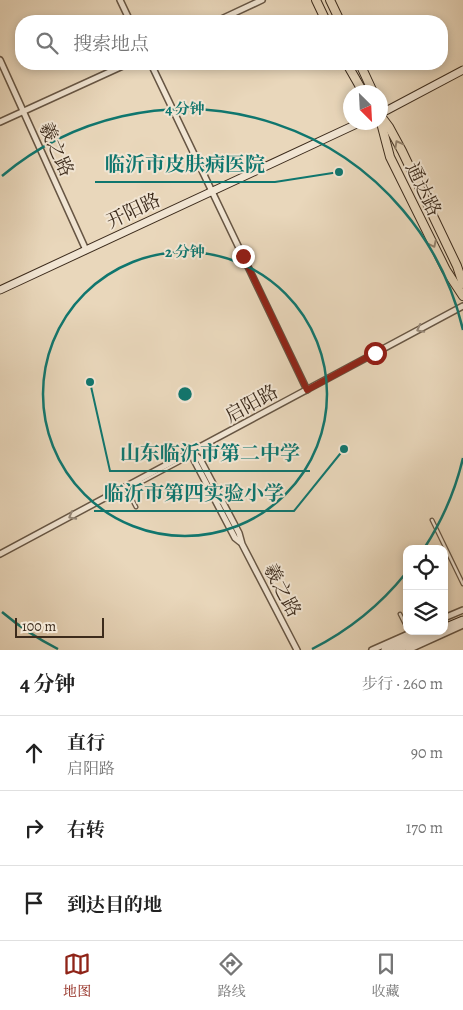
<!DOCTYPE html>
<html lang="zh">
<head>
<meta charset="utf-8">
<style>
	:root { --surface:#fff; --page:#f6f6f6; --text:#222; --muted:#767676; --line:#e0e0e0; --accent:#8f2418 }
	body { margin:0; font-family:Alegreya,"Noto Serif SC",serif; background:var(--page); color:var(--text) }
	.controls { position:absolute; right:15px; bottom:15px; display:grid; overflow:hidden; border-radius:10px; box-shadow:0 2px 8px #0003 }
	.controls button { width:45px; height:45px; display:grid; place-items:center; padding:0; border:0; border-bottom:1px solid var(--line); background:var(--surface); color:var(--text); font:25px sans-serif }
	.compass { position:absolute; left:343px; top:85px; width:45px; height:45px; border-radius:50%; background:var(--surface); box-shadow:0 2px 8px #0003; rotate:156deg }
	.scale { position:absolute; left:15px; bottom:12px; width:89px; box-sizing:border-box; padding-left:5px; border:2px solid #3c2b1c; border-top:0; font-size:14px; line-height:18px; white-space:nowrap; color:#3c2b1c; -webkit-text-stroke:4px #f1e5d3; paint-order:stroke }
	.stop { position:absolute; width:15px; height:15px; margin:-11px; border:4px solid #8f2418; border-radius:50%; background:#fff }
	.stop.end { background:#8f2418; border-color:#fff; box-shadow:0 1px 5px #0008 }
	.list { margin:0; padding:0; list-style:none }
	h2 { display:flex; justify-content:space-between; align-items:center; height:65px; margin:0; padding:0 20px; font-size:21px }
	h2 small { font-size:16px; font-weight:400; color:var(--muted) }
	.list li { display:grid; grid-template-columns:32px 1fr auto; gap:15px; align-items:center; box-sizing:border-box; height:75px; padding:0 20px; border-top:1px solid var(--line) }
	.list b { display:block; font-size:19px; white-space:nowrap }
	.list p { margin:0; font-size:16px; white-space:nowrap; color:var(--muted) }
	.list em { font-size:16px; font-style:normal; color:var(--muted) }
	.icon { flex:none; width:28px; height:28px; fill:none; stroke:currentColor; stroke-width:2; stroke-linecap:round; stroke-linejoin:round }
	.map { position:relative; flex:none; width:463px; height:650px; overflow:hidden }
	.search { position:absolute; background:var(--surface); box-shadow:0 2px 8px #0003; left:15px; right:15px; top:15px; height:55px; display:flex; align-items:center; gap:12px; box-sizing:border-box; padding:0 18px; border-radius:20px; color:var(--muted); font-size:19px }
	.sheet { height:290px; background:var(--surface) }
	nav { display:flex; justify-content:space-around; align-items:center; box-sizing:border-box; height:70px; border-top:1px solid var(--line); background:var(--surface); font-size:14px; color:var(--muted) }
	nav a { display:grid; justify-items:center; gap:2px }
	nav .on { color:var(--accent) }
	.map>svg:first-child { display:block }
</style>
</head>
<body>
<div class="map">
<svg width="463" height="650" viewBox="0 0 463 650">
	<rect width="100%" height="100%" fill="#e9d7bb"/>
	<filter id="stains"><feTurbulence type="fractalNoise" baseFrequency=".004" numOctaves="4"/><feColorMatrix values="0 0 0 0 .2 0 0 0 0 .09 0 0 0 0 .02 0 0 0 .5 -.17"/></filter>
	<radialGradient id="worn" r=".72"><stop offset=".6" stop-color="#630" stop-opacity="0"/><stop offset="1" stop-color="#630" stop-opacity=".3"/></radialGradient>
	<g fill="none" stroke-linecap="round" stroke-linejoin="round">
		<defs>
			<g id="lane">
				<polyline points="124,490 127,490 187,458 191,454"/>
				<polyline points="127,490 136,507"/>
				<polyline points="432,520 463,584"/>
				<polyline points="400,614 407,628"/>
			</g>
			<g id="street">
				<polyline points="120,0 130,21"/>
				<polyline points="217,21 262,0"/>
				<polyline points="0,60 86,250"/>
				<polyline points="151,64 307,390"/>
				<polyline points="0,122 127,64"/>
				<polyline points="192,453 200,459 239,533 242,544 297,650"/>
				<polyline points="192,453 194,460 235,538 240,542"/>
				<polyline points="0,554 463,306"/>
				<polyline points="444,618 463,610"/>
				<polyline points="372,650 415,631"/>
				<polyline points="408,650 463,625"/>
			</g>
			<g id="secondary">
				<polyline points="380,114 463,70"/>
				<polyline points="0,290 361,122"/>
				<polyline points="444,628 463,620"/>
				<polyline points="385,650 427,631"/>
				<polyline points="397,650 437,631"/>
			</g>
			<g id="primary">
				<polyline points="316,0 326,21"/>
				<polyline points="330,0 340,21"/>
				<polyline points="347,64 363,92"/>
				<polyline points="360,64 373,92"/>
				<polyline points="380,115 389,127 402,151 457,266 463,284"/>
				<polyline points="380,119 390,157 446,270 463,296"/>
			</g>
		</defs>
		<use href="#lane" stroke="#675644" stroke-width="5"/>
		<use href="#street" stroke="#675644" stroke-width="8"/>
		<use href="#secondary" stroke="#3c2b1c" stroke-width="9"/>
		<use href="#primary" stroke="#3c2b1c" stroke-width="10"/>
		<use href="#lane" stroke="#f1e5d3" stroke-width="2.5"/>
		<use href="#street" stroke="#f1e5d3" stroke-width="5"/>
		<use href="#secondary" stroke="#f1e5d3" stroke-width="7"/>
		<use href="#primary" stroke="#e9d7bb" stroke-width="8"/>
	</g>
	<defs><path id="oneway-chevron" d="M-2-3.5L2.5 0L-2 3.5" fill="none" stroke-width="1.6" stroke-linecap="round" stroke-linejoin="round" transform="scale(1.25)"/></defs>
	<g stroke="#92816c">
		<use href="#oneway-chevron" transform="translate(398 144) rotate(-118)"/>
		<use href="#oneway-chevron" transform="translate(433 244) rotate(64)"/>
	</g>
	<g stroke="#968878">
		<use href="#oneway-chevron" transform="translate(420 329) rotate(152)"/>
		<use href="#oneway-chevron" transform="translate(72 516) rotate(152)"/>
	</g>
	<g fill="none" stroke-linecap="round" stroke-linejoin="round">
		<polyline stroke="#8f2418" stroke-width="6" points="243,256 307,390 375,353"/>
	</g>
	<g fill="none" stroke="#0f766e" stroke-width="2.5">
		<circle cx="185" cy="394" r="142"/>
		<path d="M463 458A285 285 0 0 1 425 547M406 573A285 285 0 0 1 312 649M58 649A285 285 0 0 1 2 612M2 176A285 285 0 0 1 463 330"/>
	</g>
	<g text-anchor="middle" stroke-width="4" stroke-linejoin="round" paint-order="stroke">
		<g font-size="19" fill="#3c2b1c" stroke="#f1e5d3">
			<text transform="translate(57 149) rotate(66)" y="7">羲之路</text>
			<text transform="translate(424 189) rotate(64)" y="7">通达路</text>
			<text transform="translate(133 210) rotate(-25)" y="7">开阳路</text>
			<text transform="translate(251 403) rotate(-29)" y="7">启阳路</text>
			<text transform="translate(283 590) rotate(62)" y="7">羲之路</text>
		</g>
	</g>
	<circle cx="185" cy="394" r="8" fill="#0f766e" stroke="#f1e5d3" stroke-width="2.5"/>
	<g font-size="15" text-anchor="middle" font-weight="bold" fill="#0f766e" stroke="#f1e5d3" stroke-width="4" stroke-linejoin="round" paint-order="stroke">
		<text x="185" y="114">4 分钟</text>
		<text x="185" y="257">2 分钟</text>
	</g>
	<path fill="none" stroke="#0f766e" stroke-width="2" d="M339 172L275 182H95M90 382L110 471H310M344 449L294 511H94"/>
	<g fill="#0f766e" stroke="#f1e5d3" stroke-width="2">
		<circle cx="339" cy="172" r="5"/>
		<circle cx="90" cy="382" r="5"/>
		<circle cx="344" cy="449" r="5"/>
	</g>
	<g font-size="20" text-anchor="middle" font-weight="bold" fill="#0f766e" stroke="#f1e5d3" stroke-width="4" stroke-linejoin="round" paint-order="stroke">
		<text x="185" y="171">临沂市皮肤病医院</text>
		<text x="210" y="460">山东临沂市第二中学</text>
		<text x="194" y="500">临沂市第四实验小学</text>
	</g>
	<rect width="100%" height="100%" filter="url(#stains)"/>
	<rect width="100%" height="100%" fill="url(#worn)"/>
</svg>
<div class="controls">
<button><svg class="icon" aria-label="locate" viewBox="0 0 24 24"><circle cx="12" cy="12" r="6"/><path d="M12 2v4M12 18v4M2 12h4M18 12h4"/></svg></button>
<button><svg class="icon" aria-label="layers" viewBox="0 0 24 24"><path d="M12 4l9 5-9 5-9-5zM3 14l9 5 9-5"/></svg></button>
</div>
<svg class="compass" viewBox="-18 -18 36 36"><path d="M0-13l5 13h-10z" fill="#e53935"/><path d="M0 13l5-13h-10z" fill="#767676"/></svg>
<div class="scale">100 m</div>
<div class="stop" style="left:375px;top:353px"></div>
<div class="stop end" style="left:243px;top:256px"></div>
<div class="search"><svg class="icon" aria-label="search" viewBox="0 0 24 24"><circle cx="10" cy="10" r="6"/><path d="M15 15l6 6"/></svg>搜索地点</div>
</div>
<section class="sheet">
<h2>4 分钟<small>步行 · 260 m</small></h2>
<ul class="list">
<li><svg class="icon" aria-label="ahead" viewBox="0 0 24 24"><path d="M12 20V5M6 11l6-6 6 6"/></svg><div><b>直行</b><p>启阳路</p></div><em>90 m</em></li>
<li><svg class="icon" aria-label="right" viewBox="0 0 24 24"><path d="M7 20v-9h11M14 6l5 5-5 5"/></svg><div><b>右转</b></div><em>170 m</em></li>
<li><svg class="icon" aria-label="arrive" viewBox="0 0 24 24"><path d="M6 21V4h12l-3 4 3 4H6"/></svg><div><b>到达目的地</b></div></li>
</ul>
</section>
<nav>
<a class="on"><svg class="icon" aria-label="map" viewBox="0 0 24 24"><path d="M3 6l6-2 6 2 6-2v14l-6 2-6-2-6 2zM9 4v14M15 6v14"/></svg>地图</a>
<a><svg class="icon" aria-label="directions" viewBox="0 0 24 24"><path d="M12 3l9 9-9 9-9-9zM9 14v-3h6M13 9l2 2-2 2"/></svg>路线</a>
<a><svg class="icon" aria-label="saved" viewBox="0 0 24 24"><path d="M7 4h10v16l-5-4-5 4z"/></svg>收藏</a>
</nav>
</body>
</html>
